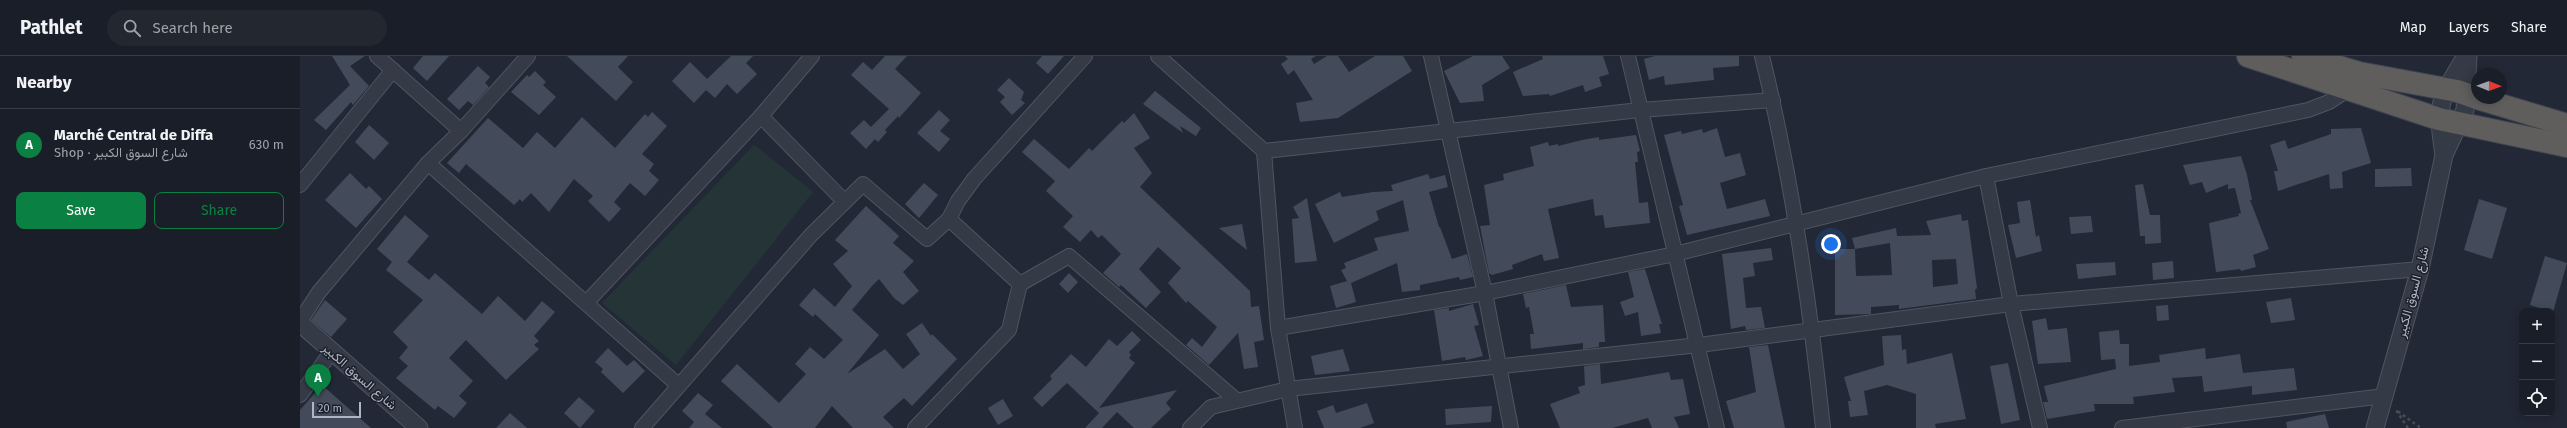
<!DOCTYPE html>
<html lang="en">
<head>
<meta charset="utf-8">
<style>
	:root { --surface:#1a1e28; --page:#232730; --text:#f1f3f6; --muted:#9fa2a8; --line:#383c45; --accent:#0b8043 }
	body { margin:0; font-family:"Fira Sans",Vazirmatn,sans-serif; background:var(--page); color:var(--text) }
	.controls { position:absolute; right:12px; bottom:12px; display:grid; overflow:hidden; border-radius:8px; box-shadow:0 2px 10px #0003 }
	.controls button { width:36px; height:36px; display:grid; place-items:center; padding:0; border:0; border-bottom:1px solid var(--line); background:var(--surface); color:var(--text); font:20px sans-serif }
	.compass { position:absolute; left:2171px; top:12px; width:36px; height:36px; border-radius:50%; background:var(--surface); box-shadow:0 2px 10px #0003; rotate:91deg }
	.scale { position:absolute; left:12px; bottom:10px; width:49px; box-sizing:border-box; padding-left:4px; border:2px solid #afb5c3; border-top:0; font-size:11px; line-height:14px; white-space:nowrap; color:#afb5c3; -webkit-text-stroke:3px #1b202b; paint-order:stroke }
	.you { position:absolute; left:1531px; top:188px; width:14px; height:14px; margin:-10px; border:3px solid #fff; border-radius:50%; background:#1a73e8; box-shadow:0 0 0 6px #1a73e833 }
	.badge { display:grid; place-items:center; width:26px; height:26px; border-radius:50%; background:var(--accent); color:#fff; font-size:13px; font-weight:700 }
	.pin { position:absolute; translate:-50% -33px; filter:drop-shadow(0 1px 2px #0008) }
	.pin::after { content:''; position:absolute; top:21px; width:14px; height:12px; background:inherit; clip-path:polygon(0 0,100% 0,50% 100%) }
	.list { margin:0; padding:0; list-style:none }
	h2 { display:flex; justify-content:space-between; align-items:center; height:52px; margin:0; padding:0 16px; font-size:17px }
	h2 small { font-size:13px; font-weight:400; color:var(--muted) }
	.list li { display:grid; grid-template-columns:26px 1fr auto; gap:12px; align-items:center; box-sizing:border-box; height:72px; padding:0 16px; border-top:1px solid var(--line) }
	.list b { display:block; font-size:15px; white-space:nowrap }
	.list p { margin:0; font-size:13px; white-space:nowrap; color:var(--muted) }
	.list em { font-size:13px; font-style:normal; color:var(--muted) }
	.actions { display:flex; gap:8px; padding:12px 16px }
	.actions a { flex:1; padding:9px 0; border:1px solid var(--accent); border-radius:8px; text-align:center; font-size:14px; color:var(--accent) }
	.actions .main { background:var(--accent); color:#fff }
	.icon { flex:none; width:22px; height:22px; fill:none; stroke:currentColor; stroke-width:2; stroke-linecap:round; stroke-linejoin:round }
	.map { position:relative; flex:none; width:2267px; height:372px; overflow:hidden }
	header { display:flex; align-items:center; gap:24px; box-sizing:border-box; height:56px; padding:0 20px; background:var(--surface); border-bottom:1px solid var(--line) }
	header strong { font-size:19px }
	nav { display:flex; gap:22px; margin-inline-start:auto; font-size:14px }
	.search { width:280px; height:36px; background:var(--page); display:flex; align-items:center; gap:10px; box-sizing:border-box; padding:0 14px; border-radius:22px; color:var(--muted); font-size:15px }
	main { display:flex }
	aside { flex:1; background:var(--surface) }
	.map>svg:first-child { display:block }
</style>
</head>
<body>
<header>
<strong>Pathlet</strong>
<div class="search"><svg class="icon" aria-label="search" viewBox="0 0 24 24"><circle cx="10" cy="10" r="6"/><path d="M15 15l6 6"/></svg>Search here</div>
<nav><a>Map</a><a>Layers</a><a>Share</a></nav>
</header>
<main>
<aside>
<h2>Nearby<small></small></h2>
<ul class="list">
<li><span class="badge">A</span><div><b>Marché Central de Diffa</b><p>Shop · شارع السوق الكبير</p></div><em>630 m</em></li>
</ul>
<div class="actions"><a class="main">Save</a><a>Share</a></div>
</aside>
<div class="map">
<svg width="2267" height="372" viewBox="0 0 2267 372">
	<rect width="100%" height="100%" fill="#222835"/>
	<polygon fill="#253537" points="454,89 513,136 376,309 302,247"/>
	<g fill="#434b5a" fill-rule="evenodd">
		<polygon points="32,0 65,0 50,10 69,30 53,49 51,46 26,74 14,64 50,29"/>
		<polygon points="123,0 149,0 127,25 113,12"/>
		<polygon points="267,0 328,0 318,11 333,26 316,45"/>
		<polygon points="431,0 453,0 446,7 457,18 437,38 427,28 415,42 406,34 394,47 372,25 390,6 407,23"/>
		<polygon points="585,0 607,0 595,13 621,37 599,62 598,60 585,74 587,76 578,86 575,83 566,93 550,77 564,64 571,71 589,53 551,19 563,6 572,14"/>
		<polygon points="742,0 764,0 748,18 736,7"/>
		<polygon points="985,0 1016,0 1011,3 1014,8 1027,0 1038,0 1049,16 1075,0 1103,0 1112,15 1038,62 1000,66 996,47 1013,44 994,14 988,19 981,8 988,3"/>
		<polygon points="1173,0 1202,0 1210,12 1182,29 1184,45 1160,47 1144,15"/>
		<polygon points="1242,0 1303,0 1309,18 1299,21 1302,30 1285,36 1283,29 1250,40 1249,38 1223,40 1213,16 1243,3"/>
		<polygon points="1355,0 1439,0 1439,10 1413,12 1414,24 1365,29 1364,20 1349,24 1344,3"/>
		<polygon points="178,10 190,21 185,27 189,31 173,49 168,45 159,54 147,43"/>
		<polygon points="235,15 246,26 243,29 256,41 239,59 211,36 227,19 229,21"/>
		<polygon points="709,22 724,36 721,44 725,47 712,59 700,46 705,41 697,34"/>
		<polygon points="855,35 901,72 896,80 880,70 883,77 843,48"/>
		<polygon points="639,54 650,64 640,75 650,83 639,96 617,77"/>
		<polygon points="352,56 367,70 342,98 354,108 349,115 359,124 345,140 330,127 314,146 321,153 309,166 288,145 293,140 274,123 249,156 231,137 222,146 220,143 214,149 166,108 159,117 147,107 188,62 223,92 237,76 255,92 282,61 315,92 345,58 348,61"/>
		<polygon points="834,57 850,82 834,92 852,117 840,131 950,235 951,251 959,250 964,284 954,286 958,311 944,313 938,277 909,309 886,289 892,282 902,291 917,271 888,245 886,247 868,227 881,212 858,191 839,213 861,236 846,252 821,229 819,231 803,217 821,198 802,179 798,182 791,174 780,186 763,171 773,160 746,135 755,125 722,96 734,83 769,113 789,92 792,95 822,65 824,67"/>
		<polygon points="69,69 89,87 74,104 55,86"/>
		<polygon points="1417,72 1425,101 1440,97 1446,119 1420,127 1427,153 1465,143 1470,160 1387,179 1379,150 1383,149 1364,79 1381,75 1382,78 1402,73 1403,77"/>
		<polygon points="2061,72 2071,107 2042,116 2043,132 2030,133 2029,118 1978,135 1974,115 1978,115 1970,89 1985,84 1988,93 2031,78 2031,73"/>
		<polygon points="1336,79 1340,95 1337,96 1338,106 1335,106 1339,147 1348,146 1350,167 1305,172 1303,159 1295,160 1293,143 1248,153 1259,202 1244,205 1242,198 1212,209 1213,213 1192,219 1189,217 1180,170 1190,169 1184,129 1204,124 1203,118 1234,110 1230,91 1248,86 1249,90 1258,88 1258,90 1282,84 1299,81 1299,84"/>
		<polygon points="1941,100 1947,119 1952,144 1950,144 1969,193 1953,199 1956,211 1941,215 1940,213 1916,216 1909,167 1939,160 1938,158 1941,157 1935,132 1928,133 1928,128 1906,137 1902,126 1890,129 1883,109"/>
		<polygon points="2111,112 2112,130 2075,131 2075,113"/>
		<polygon points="50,117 66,133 69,130 82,143 56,172 25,144"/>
		<polygon points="1128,118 1130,123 1145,119 1148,131 1129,136 1139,171 1140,171 1152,203 1167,198 1173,221 1160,224 1159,221 1120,229 1120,234 1102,236 1097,207 1051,227 1056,246 1036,252 1030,230 1047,225 1041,214 1046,212 1044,207 1078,194 1074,182 1109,175 1103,144 1076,155 1079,164 1034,187 1015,148 1040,136 1042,141 1073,136 1093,135 1091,129"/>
		<polygon points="624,127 638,139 619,162 605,148"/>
		<polygon points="1843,128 1850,159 1860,159 1861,187 1845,188 1845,180 1840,180 1835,129"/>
		<polygon points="1007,142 1017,205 995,207 992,163 999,162 993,151"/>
		<polygon points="2179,143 2207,152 2192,203 2164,194"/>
		<polygon points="1730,144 1736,181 1739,179 1742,195 1716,202 1708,169 1720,167 1717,146"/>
		<polygon points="566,150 599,180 593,187 614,205 603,216 619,235 603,249 594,242 579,223 572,230 552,254 579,279 547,318 585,293 603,313 620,298 606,278 622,267 631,280 632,278 657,303 612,350 604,342 583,361 594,372 553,372 532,350 515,372 473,372 421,325 437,308 479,347 506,318 495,308 510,291 524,303 543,284 515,258 513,261 499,249 514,232 535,251 552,230 533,208 548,195 535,184"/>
		<path d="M 1661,158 L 1662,165 L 1668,164 L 1677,232 L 1675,234 L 1676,243 L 1599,253 L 1599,249 L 1571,251 L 1571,258 L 1535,259 L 1535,193 L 1555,193 L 1552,182 L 1596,172 L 1597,180 L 1631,179 L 1626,165 ZM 1590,187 L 1592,219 L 1556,220 L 1555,193 ZM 1656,203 L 1658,228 L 1633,231 L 1632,204 Z"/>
		<polygon points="105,159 129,180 107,206 129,224 135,217 182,258 198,240 225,265 242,245 255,256 234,280 239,285 234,289 239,293 206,324 166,284 149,302 173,325 159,340 167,347 154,362 138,350 135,354 96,322 108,310 99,302 108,291 93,276 123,244 86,214 92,206 77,193"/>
		<polygon points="1791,160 1793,176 1771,178 1769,161"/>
		<polygon points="942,168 947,194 919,172"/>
		<polygon points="1471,192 1473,204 1453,207 1455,220 1443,222 1446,252 1461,251 1465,272 1446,274 1445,270 1431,273 1422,198"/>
		<polygon points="2245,200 2267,207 2253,256 2230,249"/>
		<polygon points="1873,205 1874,222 1853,224 1852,207"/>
		<polygon points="1815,206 1816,219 1778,223 1776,208"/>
		<polygon points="1345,213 1362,268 1359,268 1361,277 1341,280 1338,256 1325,260 1320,246 1334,241 1328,216"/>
		<polygon points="769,217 778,226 768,237 759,228"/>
		<polygon points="1266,229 1271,251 1303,249 1305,286 1299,286 1299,291 1283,293 1283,287 1231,293 1230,278 1234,278 1229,251 1226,252 1223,238"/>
		<polygon points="1991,242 1995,264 1971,267 1966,246"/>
		<polygon points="25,244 47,263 31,281 11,264"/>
		<polygon points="1173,248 1179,269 1174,270 1183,300 1166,304 1165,301 1142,305 1134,254 1149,252 1149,255"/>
		<polygon points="1868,249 1869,264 1857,265 1856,250"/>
		<polygon points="1746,262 1748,274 1767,272 1771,306 1738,308 1732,265"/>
		<polygon points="1819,274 1820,288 1829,288 1829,310 1860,306 1859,299 1905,292 1906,303 1940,298 1943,317 1994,312 1997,334 1952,339 1952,330 1904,336 1902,320 1872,322 1875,336 1833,341 1834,348 1794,348 1795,355 1747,363 1743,346 1748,346 1744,330 1816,313 1815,303 1801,304 1799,276"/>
		<polygon points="832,275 841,284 829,296 831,299 829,302 835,307 799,352 877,334 866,347 871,353 851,372 834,372 817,356 802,372 785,372 799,357 767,327 742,351 733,342 752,323 750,320 771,298 786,311 809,283 817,290"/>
		<polygon points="1601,279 1602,294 1606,293 1607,308 1652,297 1666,363 1635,368 1636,372 1616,372 1616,338 1587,329 1564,335 1568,359 1550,361 1548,345 1551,345 1544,321 1584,309 1582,280"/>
		<polygon points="1468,289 1485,372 1434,372 1426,345 1456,336 1449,291"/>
		<polygon points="308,292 327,310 334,304 345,315 323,337 301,316 303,313 295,306"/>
		<polygon points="1043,293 1050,315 1015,319 1011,300"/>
		<polygon points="1708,307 1720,364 1701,368 1690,310"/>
		<polygon points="1300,308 1301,328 1369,316 1371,324 1383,323 1390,358 1374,361 1379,372 1352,372 1348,362 1312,372 1260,372 1250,348 1280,337 1278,331 1285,329 1284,310"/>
		<polygon points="22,329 71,372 0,372 0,354"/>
		<polygon points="398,337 413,349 405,358 422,372 389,372 394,366 382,355"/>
		<polygon points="279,341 295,355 280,372 264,357"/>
		<polygon points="703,343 713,360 698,369 688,352"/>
		<polygon points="1067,347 1074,367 1060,372 1024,372 1017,355 1033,349 1036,357"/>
		<polygon points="1192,350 1191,366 1146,369 1145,353"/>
		<polygon points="210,357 227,372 196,372"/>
		<polygon points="2025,358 2029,372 1987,372 1986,366"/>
	</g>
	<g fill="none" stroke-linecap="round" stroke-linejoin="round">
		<defs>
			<g id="minor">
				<polyline points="77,0 161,75 128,107 378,329"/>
				<polyline points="858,0 964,95 1340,54 1473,44"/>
				<polyline points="1131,0 1185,237 1211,372"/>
				<polyline points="1328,0 1417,372"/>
				<path d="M 1462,0 C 1492,122 1510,247 1523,372"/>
				<polyline points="461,60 544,145"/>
				<polyline points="161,75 228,0"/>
				<polyline points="964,95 978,272 995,372"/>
				<polyline points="1686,120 1711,248 1740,372"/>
				<polyline points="0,129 93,14"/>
				<polyline points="649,163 658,145 674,123 785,0"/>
				<polyline points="287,246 461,60 512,0"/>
				<polyline points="0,265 19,236 128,107"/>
				<polyline points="978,272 1185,237 1375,198 1686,120 2008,54 2029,46 2049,33"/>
				<polyline points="0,339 32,295"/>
				<polyline points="342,372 511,179 563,128 627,183 649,163 720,228 769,200 935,343"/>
				<polyline points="615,372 709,274 720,228"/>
				<polyline points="890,372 911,351 988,333 1399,289 1711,248 2120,213"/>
				<polyline points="1822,372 2084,340"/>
			</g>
			<g id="tertiary">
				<path d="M 2144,99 C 2136,46 2139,45 2166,0"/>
				<polyline points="0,267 119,372"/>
				<polyline points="2075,372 2120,213 2144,99 2165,54 2168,0"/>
			</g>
			<g id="trunk">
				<polyline points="1948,0 2139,63 2267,90"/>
				<polyline points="2003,0 2059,17 2157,35 2177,42"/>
				<polyline points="2177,42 2267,69"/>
			</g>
		</defs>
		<use href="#minor" stroke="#4f5561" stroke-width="16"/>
		<use href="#tertiary" stroke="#4f5561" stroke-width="19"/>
		<use href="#trunk" stroke="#3f4551" stroke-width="24"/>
		<polyline stroke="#415054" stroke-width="2.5" stroke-dasharray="3 3" stroke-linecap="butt" points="2108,372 2096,354 2121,372"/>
		<use href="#minor" stroke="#353b46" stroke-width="14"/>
		<use href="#tertiary" stroke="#353b46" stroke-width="17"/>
		<use href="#trunk" stroke="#5f5e5c" stroke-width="22"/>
	</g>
	<g text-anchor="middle" stroke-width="3" stroke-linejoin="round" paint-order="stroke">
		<g font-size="13" fill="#afb5c3" stroke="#1b202b">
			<text transform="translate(2112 236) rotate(-75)" y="5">شارع السوق الكبير</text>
			<text transform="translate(60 320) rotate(41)" y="5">شارع السوق الكبير</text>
		</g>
	</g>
</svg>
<div class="controls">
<button>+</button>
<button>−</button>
<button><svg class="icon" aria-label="locate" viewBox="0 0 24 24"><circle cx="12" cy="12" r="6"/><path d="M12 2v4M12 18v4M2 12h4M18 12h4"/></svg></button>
</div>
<svg class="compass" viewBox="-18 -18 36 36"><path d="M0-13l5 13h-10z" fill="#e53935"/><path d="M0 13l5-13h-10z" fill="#9fa2a8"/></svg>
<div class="scale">20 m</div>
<div class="you"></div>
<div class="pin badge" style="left:18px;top:341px">A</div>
</div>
</main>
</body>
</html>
